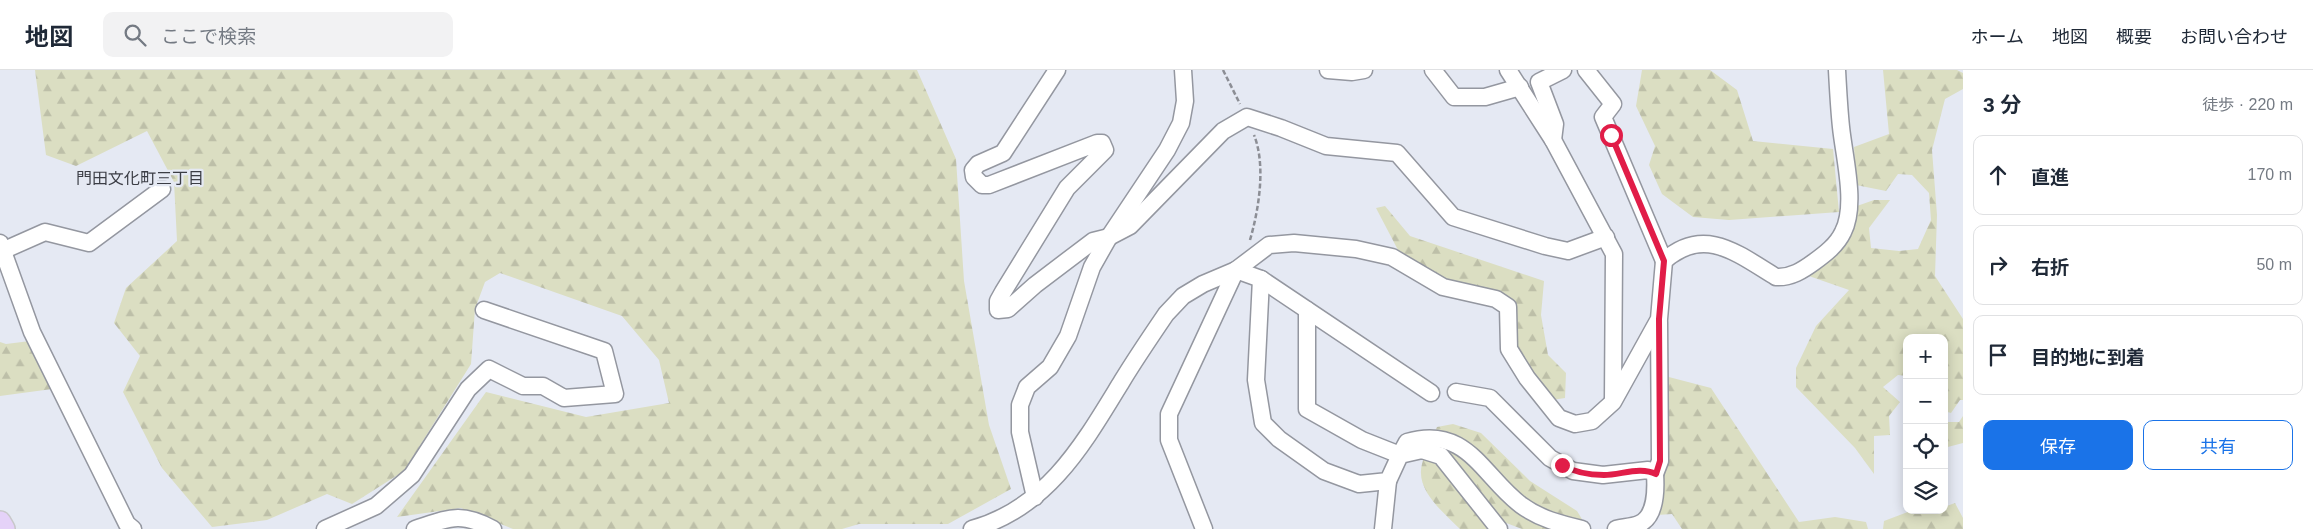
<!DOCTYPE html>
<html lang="ja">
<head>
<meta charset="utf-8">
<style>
	:root { --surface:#fff; --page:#f2f2f3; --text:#1f2937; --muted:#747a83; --line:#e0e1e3; --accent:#1a73e8 }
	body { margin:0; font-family:Arial,"Noto Sans JP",sans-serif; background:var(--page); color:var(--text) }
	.controls { position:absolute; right:15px; bottom:15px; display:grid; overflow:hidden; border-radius:10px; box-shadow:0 2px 12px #0003 }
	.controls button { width:45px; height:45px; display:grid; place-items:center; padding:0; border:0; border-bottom:1px solid var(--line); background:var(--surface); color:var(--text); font:25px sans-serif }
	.stop { position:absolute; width:15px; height:15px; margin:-11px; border:4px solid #e11d48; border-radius:50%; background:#fff }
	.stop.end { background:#e11d48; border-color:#fff; box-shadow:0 1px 5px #0008 }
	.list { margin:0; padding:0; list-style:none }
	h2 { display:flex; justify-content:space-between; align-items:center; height:65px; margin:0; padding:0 20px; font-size:21px }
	h2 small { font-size:16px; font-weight:400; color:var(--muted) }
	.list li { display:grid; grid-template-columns:32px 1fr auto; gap:15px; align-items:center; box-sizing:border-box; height:80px; margin:0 10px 10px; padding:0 10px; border:1px solid var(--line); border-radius:10px }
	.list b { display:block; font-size:19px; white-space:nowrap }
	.list em { font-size:16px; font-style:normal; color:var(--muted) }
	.actions { display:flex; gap:10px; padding:15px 20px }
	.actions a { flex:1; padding:11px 0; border:1px solid var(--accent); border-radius:10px; text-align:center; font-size:18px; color:var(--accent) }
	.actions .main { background:var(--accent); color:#fff }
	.icon { flex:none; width:28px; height:28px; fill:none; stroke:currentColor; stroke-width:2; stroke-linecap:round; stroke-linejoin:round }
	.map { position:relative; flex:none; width:1963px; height:459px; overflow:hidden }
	header { display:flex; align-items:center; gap:30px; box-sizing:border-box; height:70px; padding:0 25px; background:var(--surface); border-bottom:1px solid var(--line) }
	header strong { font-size:24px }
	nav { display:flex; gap:28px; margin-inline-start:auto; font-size:18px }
	.search { width:350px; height:45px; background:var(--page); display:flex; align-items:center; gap:12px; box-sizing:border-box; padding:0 18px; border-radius:10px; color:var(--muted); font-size:19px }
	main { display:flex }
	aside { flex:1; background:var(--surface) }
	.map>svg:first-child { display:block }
</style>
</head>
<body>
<header>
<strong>地図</strong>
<div class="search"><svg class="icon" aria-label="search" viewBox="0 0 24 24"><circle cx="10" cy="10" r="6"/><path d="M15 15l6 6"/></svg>ここで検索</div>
<nav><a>ホーム</a><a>地図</a><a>概要</a><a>お問い合わせ</a></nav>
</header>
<main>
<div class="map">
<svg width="1963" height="459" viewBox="0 0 1963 459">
	<defs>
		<pattern id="forest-firs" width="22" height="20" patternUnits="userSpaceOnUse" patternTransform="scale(1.25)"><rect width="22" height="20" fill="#dbdec2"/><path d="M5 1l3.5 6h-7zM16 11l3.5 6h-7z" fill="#bdbfa8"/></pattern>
	</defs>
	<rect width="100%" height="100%" fill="#e5e9f3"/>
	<g fill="url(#forest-firs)">
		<polygon points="35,0 917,0 956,89 964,211 989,355 1011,419 948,454 859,454 842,459 513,459 461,438 397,447 486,322 586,347 669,333 659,290 622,246 500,203 485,212 475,239 471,294 404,401 352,434 327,424 267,450 212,457 162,398 123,322 140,286 114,253 126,218 177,171 174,112 147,61 76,96 46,85"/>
		<polygon points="1642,0 1710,0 1737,20 1753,71 1833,79 1839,142 1729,150 1693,147 1662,124 1649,95 1655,76 1636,36"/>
		<polygon points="1883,0 1957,0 1963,3 1963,19 1945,29 1932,80 1937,145 1935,206 1963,249 1963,330 1960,330 1951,343 1944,341 1944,268 1907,268 1907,306 1898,305 1883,317 1900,332 1889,346 1890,365 1874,366 1874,404 1855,378 1796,317 1796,298 1816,256 1849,220 1806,205 1857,136 1874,130 1890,130 1869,158 1871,178 1899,181 1918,179 1931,150 1929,123 1912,105 1898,104 1886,121 1856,115 1854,77 1889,64"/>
		<polygon points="1385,136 1410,166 1544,211 1541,245 1548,285 1566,303 1565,328 1552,330 1516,276 1517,237 1500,224 1445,211 1398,180 1376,138"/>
		<polygon points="30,271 52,319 0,326 0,272 6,274"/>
		<path d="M 1665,306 L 1711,318 L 1799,452 L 1835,447 L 1866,452 L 1868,459 L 1682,459 L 1672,444 L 1657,445 C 1669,398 1668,354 1665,306 Z"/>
		<polygon points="1963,346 1963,373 1944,378 1944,352 1959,352"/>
		<path d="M 1453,354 L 1481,363 L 1530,411 L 1577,441 L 1588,459 L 1522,459 L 1501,451 L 1489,459 L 1460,459 C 1443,442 1415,420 1422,394 C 1425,382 1432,369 1437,357 Z"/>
		<polygon points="1955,433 1963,448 1963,459 1883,459 1884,451 1913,440 1944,440 1944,437"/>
	</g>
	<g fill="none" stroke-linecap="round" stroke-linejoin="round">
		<defs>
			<g id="minor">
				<polyline points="1057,0 1003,83 978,94 973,100 974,107 982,115 989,115 1097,73 1102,73 1105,80 1067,118 1003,222 998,231 998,240 1008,239 1035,215 1093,171 1109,167 1130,156 1223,61 1247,47 1281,58 1326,76 1397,83 1453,147 1545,176 1568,181 1606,167"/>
				<polyline points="1328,0 1352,2 1364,0"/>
				<polyline points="1433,0 1454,27 1485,27 1520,17"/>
				<polyline points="1508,0 1553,70 1614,184 1613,330"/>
				<polyline points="1586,0 1613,34 1603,47 1664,191"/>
				<polyline points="1553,70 1555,54 1539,12 1563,0"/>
				<polyline points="0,173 32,262 127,454 133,459"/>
				<polyline points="2,181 45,162 89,173 162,119"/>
				<polyline points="1236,200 1261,209 1256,310 1263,353 1279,369 1324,401 1359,414 1388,411 1400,385 1422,380 1441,386 1499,459"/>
				<polyline points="1261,209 1431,323"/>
				<path d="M 1307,240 L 1307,339 L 1362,370 L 1400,385 L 1407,372 C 1467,354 1483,407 1521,435 C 1540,449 1561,454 1582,459"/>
				<path d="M 1456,322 L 1490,328 L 1550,388 L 1573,401 L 1603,405 L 1648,400 L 1655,404 C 1656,419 1656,447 1639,454 C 1632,457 1623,457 1616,459"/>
				<polyline points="1655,404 1660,391 1659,252"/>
				<polyline points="1035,427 1020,362 1020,335 1027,317 1050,297 1068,266 1092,197 1109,167 1167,80 1181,53 1185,31 1183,0"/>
				<polyline points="325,459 376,436 412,405 468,319 489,299 523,316 543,316 564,328 615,324 604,281 484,240"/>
				<path d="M 415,459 C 449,448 460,441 493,459"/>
				<path d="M 972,459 C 1048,438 1084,373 1122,311 C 1136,288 1151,266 1166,244 L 1183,226 L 1203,214 L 1236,200 L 1269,175 L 1294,173 L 1356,179 L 1392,187 L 1443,217 L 1496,229 L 1508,237 L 1509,279 L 1527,308 L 1559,348 L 1575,354 L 1592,351 L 1613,332 L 1659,249 L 1664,191 C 1704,155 1738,184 1776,207 C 1791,208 1803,200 1814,192 C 1825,184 1837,175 1843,162 C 1857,135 1844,87 1841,57 C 1839,38 1838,19 1837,0"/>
				<polyline points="1204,459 1169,370 1169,344 1236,200"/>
				<polyline points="1383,459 1388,411"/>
			</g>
			<polyline id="major" points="0,452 4,459"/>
		</defs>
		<use href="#minor" stroke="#9497a0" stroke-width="19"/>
		<use href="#major" stroke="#c8c8ca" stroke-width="24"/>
		<g stroke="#8c8e95" stroke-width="2.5" stroke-dasharray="5 2.5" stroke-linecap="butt">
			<polyline points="1223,0 1240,34"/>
			<path d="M 1250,170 C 1259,139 1266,95 1254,65"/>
		</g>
		<use href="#minor" stroke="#fff" stroke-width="16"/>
		<use href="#major" stroke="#e5d2f8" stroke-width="21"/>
	</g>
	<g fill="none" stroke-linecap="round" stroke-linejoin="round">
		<path stroke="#e11d48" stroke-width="6" d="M 1562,395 C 1574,402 1589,405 1604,405 C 1621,405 1640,396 1656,404 L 1660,391 L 1659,249 L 1664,191 L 1611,65"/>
	</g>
	<g text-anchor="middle" stroke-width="4.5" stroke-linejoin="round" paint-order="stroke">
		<g font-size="16" fill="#3b3d45" stroke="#e5e9f3">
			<text x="140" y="114">門田文化町三丁目</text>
		</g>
	</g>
</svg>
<div class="controls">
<button>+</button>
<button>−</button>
<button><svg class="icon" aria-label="locate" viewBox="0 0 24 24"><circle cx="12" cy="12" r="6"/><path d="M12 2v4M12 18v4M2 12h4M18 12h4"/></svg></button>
<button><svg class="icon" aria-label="layers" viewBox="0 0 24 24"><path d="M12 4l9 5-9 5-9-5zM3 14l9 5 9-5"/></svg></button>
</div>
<div class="stop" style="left:1611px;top:65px"></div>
<div class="stop end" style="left:1562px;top:395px"></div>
</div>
<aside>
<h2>3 分<small>徒歩 · 220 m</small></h2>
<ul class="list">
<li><svg class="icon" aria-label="ahead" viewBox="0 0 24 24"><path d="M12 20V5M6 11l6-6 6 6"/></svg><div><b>直進</b></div><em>170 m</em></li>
<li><svg class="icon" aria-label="right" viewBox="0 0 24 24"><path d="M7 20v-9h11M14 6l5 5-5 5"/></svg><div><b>右折</b></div><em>50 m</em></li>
<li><svg class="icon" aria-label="arrive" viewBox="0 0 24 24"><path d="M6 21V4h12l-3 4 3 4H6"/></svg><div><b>目的地に到着</b></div></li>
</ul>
<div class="actions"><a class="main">保存</a><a>共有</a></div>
</aside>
</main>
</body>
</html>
